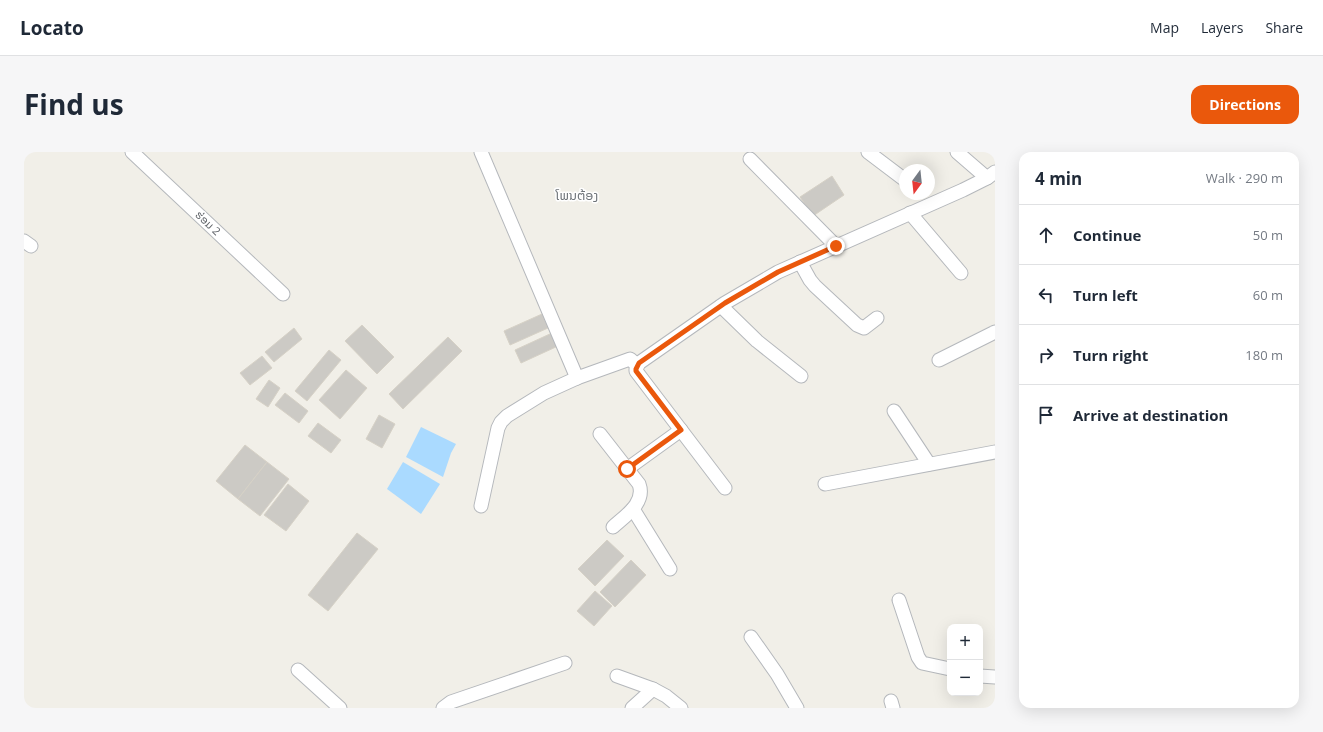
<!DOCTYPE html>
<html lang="en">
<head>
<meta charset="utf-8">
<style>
	:root { --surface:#fff; --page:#f6f6f7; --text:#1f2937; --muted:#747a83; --line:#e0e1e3; --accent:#ea580c }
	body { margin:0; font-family:"Open Sans","Noto Sans Lao",sans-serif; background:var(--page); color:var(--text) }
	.controls { position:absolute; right:12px; bottom:12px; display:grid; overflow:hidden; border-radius:8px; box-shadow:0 4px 16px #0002 }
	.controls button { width:36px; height:36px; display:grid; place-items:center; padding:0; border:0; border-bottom:1px solid var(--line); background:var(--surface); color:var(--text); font:20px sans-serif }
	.compass { position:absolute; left:875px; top:12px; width:36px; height:36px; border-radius:50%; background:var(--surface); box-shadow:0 4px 16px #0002; rotate:195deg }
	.stop { position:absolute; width:12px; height:12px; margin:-9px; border:3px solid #ea580c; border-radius:50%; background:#fff }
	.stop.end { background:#ea580c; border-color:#fff; box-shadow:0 1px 4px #0008 }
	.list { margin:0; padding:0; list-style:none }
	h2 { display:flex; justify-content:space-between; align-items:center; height:52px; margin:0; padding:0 16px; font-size:17px }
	h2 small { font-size:13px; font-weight:400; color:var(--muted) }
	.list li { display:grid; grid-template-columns:26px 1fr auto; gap:12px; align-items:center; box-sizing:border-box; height:60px; padding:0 16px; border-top:1px solid var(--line) }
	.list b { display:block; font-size:15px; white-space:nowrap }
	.list em { font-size:13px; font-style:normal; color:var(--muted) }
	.icon { flex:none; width:22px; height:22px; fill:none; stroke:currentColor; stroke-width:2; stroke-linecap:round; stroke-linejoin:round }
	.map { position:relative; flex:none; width:971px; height:556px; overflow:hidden; border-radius:12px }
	header { display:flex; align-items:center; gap:24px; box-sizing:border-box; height:56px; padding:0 20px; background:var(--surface); border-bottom:1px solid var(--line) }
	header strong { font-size:19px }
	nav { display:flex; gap:22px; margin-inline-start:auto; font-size:14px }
	.intro { display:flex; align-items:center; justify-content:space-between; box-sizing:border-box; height:96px; padding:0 24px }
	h1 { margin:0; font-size:28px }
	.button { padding:10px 18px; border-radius:12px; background:var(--accent); color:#fff; font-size:14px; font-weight:700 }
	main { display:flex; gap:24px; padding:0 24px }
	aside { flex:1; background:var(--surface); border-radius:12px; box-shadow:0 4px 16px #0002 }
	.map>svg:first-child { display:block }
</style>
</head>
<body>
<header>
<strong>Locato</strong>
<nav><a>Map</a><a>Layers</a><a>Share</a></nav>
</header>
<div class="intro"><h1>Find us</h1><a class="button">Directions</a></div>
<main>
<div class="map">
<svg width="971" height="556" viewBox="0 0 971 556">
	<rect width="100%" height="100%" fill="#f1efe8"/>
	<g fill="#aadaff">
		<polygon points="397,275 432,292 427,301 419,325 382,305"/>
		<polygon points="379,310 416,332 397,362 363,337"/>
	</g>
	<g fill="#cccac5" stroke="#d6d1c6">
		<polygon points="808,24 820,43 789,64 776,45"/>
		<polygon points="518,162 524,176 486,193 480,179"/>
		<polygon points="338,173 370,205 353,222 321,189"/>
		<polygon points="270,176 278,187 250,210 241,200"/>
		<polygon points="528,181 534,194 497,211 491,198"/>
		<polygon points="424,185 438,199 379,257 365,242"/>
		<polygon points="305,198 317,208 283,249 271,239"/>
		<polygon points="238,204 248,216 226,233 216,221"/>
		<polygon points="322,218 343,236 316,267 295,248"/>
		<polygon points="245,228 256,236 244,255 232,247"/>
		<polygon points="261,241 284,259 275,271 251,253"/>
		<polygon points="355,263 371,272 358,296 342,287"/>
		<polygon points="294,271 317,288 307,301 284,284"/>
		<polygon points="221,293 243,310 214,347 192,329"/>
		<polygon points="243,310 265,327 236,364 214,347"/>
		<polygon points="264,332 285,349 262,379 240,363"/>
		<polygon points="333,381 354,397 304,459 284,443"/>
		<polygon points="583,388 600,404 571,434 554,417"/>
		<polygon points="607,408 622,423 591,455 576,440"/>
		<polygon points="571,439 588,454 570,474 553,459"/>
	</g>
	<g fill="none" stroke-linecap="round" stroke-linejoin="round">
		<defs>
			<g id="minor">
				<polyline points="108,0 259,142"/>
				<polyline points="457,0 553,226"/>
				<polyline points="844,0 881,28"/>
				<polyline points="933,0 963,26"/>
				<polyline points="726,7 812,94"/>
				<polyline points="886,61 937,121"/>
				<polyline points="0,89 7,94"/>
				<polyline points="776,110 786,128 791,134 833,173 840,176 853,166"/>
				<polyline points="697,154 733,189 777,224"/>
				<polyline points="915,208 971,180"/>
				<polyline points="870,259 905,312"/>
				<path d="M 576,282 L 615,332 C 622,351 601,364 589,375"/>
				<polyline points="603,317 657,278"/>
				<polyline points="801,332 971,300"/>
				<polyline points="701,336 612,219 612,217 615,211 701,151 754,120 939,38 963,26 971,20"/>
				<polyline points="457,354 474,276 477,270 483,264 520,241 553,226 606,207 613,213"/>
				<polyline points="609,357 646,417"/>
				<polyline points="875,448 894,505 898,511 926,517"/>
				<polyline points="727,485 753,522 773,556"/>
				<polyline points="274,518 316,556"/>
				<polyline points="593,524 629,537 642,544 657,556"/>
				<polyline points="956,524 971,525"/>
				<polyline points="867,549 869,556"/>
				<polyline points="419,556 427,550 541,511"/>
				<polyline points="608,556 629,537"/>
			</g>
		</defs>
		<use href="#minor" stroke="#b5b8bc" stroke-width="15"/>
		<use href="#minor" stroke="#fff" stroke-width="13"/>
	</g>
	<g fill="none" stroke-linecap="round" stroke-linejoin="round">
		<polyline stroke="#ea580c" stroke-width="5" points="603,317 657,278 612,219 612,217 615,211 701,151 754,120 812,94"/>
	</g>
	<g text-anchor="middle" stroke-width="3" stroke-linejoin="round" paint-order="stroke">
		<g font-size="11" fill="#5f6368" stroke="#fff">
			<text transform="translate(184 71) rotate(43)" y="4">ຮ່ອມ 2</text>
		</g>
		<g font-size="13" fill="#70757a" stroke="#fff">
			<text x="553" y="48">ໂພນຕ້ອງ</text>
		</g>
	</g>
</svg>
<div class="controls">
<button>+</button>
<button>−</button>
</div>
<svg class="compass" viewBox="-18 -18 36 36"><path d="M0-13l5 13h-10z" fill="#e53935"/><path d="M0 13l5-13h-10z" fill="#747a83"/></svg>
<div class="stop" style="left:603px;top:317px"></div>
<div class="stop end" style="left:812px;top:94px"></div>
</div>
<aside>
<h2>4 min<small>Walk · 290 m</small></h2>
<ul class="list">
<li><svg class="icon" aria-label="ahead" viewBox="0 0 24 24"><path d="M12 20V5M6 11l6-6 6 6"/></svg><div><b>Continue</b></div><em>50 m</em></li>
<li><svg class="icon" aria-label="left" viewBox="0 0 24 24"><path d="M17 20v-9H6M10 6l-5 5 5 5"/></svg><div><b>Turn left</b></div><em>60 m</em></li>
<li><svg class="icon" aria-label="right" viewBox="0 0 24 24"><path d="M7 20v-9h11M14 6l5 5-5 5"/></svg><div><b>Turn right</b></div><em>180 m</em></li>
<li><svg class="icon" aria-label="arrive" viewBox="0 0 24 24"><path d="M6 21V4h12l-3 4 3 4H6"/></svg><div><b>Arrive at destination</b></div></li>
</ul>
</aside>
</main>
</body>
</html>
